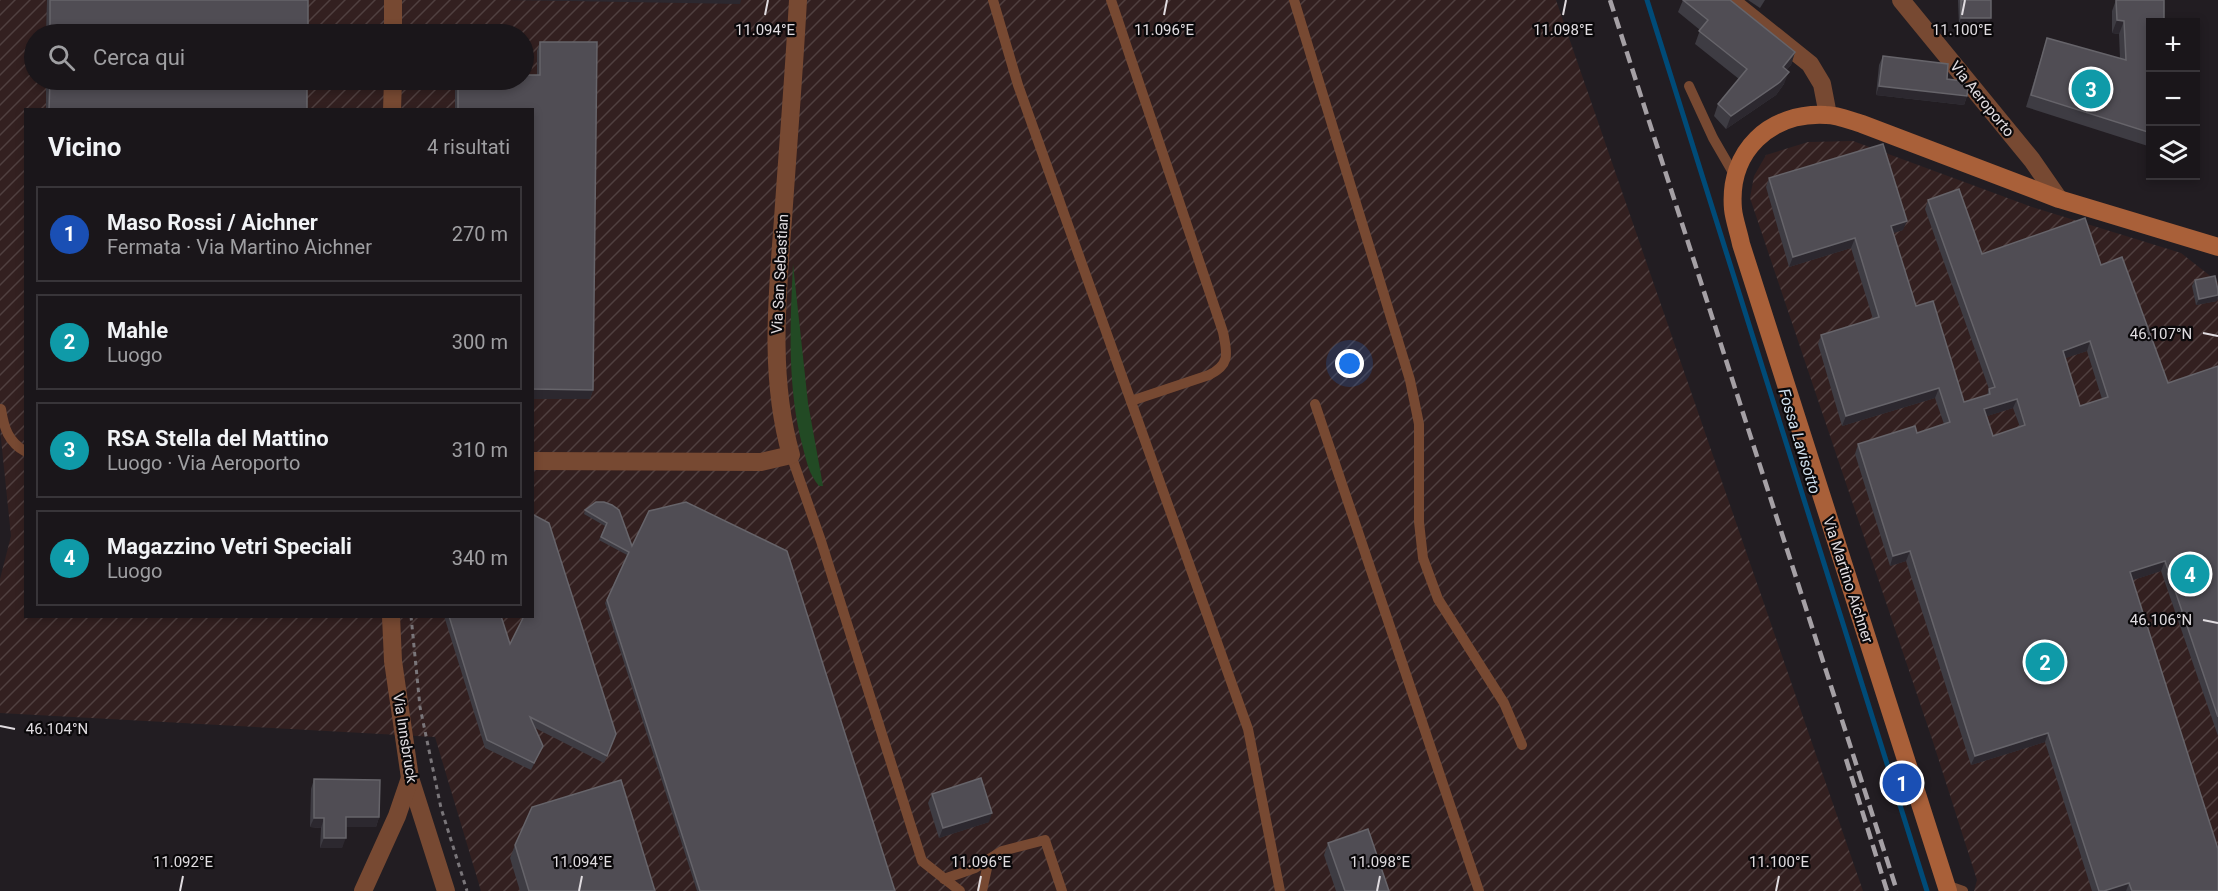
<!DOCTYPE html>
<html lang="it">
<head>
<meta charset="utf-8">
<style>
	:root { --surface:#1a161a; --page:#272327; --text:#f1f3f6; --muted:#9f9fa2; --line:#383539; --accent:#eea83c }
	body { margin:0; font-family:Roboto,sans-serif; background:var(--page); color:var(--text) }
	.controls { position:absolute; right:18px; top:18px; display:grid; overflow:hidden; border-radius:0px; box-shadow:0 3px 9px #0003 }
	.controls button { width:54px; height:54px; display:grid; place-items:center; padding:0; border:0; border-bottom:2px solid var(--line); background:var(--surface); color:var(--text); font:30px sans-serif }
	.you { position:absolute; left:1350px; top:364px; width:21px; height:21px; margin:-15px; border:4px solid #fff; border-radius:50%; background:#1a73e8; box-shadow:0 0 0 9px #1a73e833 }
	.badge { display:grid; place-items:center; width:39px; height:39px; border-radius:50%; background:var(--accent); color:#fff; font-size:20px; font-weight:700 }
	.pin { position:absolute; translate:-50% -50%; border:3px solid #fff; box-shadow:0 2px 6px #0006 }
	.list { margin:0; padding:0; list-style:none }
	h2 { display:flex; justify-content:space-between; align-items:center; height:78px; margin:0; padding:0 24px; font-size:26px }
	h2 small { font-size:20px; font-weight:400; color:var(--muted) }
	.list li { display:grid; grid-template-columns:39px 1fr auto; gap:18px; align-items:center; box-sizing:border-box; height:96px; margin:0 12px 12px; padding:0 12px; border:2px solid var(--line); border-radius:0px }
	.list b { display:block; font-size:22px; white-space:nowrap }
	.list p { margin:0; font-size:20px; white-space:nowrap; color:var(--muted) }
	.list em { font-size:20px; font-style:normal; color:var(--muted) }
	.icon { flex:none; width:33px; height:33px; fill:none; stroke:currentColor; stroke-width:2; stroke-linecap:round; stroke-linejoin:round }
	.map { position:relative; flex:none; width:2218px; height:891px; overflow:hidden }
	.search { position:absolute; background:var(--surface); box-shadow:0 3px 9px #0003; left:24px; top:24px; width:510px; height:66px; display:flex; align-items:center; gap:15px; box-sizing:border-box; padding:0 21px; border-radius:33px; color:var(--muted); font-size:22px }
	.panel { position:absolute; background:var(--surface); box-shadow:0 3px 9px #0003; left:24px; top:108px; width:510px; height:510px; border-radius:0px }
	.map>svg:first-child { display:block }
</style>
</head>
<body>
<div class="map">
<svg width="2218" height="891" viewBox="0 0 2218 891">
	<defs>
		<pattern id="industrial-furrows" width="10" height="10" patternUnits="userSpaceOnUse" patternTransform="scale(1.5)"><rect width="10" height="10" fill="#332020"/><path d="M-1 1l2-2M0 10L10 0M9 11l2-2" fill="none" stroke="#504040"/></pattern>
	</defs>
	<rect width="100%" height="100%" fill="#221d22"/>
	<g fill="url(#industrial-furrows)" fill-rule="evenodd">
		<path d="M 0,0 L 1556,0 L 1863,891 L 481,891 L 435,737 L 0,713 L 0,579 L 11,536 L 0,429 ZM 34,34 L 524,34 L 524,80 L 34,80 ZM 26,110 L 532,110 L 532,616 L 26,616 Z"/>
		<polygon points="1853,141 2032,207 2181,253 2218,282 2218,891 1974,891 1977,880 1933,742 1750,198 1754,176 1766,155 1808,142"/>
	</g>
	<path fill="#224a24" d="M 793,264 L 808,403 L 823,486 L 819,486 C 809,474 807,463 803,448 C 787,388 790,325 793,264 Z"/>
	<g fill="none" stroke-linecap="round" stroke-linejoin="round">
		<polyline stroke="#004b78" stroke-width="5" points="1647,0 1927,891"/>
		<polyline stroke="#7a767a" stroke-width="3" stroke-dasharray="4.5 4.5" stroke-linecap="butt" points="411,616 420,707 441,808 467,891"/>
		<g stroke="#774932" stroke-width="10">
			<polyline points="993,0 1018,85 1248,729 1280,891"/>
			<path d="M 1111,0 L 1223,332 C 1227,353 1231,364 1209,375 L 1131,401"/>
			<polyline points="1294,0 1410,380 1419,424 1419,522 1423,558 1438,599 1504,703 1522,745"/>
			<polyline points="1689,86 1713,138 1735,176"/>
			<polyline points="1315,404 1479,891"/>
			<path d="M 1,409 C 4,428 8,442 26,452"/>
			<polyline points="791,455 821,541 922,861 960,891"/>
			<polyline points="944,879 975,868 1002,851 1045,840 1062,891"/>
			<polyline points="1946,885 1963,891"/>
			<polyline points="982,891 989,859"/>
		</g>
		<g stroke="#774932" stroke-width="18">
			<polyline points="1730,0 1810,64 1822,84 1828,115"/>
			<polyline points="1901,0 2032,160 2059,199"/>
			<polyline points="393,34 393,0"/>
			<polyline points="392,110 393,80"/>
			<path d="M 532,461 L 761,462 L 791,455 C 769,378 777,298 783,219 C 788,146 794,73 798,0"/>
			<polyline points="391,616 393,661 410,778 446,891"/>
			<polyline points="363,891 397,816 410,778"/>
		</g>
		<path stroke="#a96039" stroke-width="18" d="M 1948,891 L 1741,244 C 1739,233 1734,220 1733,209 C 1728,151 1770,112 1826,115 C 1838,115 1851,121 1862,124 L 2059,199 L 2218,247"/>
		<g stroke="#a5a0a5" stroke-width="4.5" stroke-dasharray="12 6" stroke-linecap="butt">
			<polyline points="1610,0 1897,891"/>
			<polyline points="1846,759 1887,891"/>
		</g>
	</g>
	<g fill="#3e3c43" fill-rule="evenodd">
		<polygon points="47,0 308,0 308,34 46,34"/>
		<polygon points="1683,0 1795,52 1791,65 1786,70 1784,84 1776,95 1726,129 1714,116 1718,104 1739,79 1695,44 1700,30 1678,12"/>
		<polygon points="1748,0 1765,0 1760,8"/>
		<polygon points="1958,0 1991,0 1989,24 1959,25"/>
		<polygon points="2116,0 2164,0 2151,22 2151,147 2026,107 2047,38 2120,59 2119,34 2112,33 2112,11"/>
		<polygon points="540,42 593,390 590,399 532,399 532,110 455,110 455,84 456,80 524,80 537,75 537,51"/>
		<polygon points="1883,56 1947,79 1967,96 1964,105 1876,95 1879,65"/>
		<rect x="46" y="80" width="261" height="30"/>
		<path d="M 1769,178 L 1903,230 L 1893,233 L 1916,306 L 1964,402 L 1987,395 L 1989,389 L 1925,209 L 1928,200 L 1982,254 L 2101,265 L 2168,383 L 2218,366 L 2218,736 L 2161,571 L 2133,580 L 2218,891 L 2092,891 L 2045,742 L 1971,765 L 1906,561 L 1890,566 L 1855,454 L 1858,444 L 1917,433 L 1944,424 L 1935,398 L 1842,426 L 1818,344 L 1821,335 L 1873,319 L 1851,248 L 1789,267 L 1766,187 ZM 2087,351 L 2102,399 L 2080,406 L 2065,358 ZM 2013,408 L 2020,427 L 1993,436 L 1987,416 Z"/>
		<polygon points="2195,280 2218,290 2218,298 2217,301 2196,305 2192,286"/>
		<polygon points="596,502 632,546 895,891 697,891 605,603 627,555 599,540 605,526 584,514 585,510"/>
		<polygon points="444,616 501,616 510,644 616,734 604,763 535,728 543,746 531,770 485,748"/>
		<polygon points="314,779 379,817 376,827 346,827 342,848 320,848 321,828 310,827 311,789"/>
		<polygon points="932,794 989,822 939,838 928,803"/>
		<polygon points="1328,843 1389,891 1336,891 1324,855"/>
		<polygon points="515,845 655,891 520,891 510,858"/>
	</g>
	<g fill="#2c282f">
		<polygon points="504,0 741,0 740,4"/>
		<polygon points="1961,18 1991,18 1989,24 1959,25"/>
		<polygon points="2117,20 2124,21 2119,34 2112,33"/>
		<polygon points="1795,52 1791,65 1778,80 1783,67"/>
		<polygon points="1789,72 1784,84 1776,95 1726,129 1731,116"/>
		<polygon points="1879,86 1967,96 1964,105 1876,95"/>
		<polygon points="1907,221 1903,230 1887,235 1891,226"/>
		<polygon points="1855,238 1851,248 1789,267 1793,257"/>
		<polygon points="2218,295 2217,301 2196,305 2199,299"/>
		<polygon points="2090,341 2087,351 2060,360 2063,351"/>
		<polygon points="1939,388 1935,398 1842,426 1846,416"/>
		<polygon points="532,389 593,390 590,399 532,399"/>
		<polygon points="2017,399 2013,408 1981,418 1984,409"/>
		<polygon points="1910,551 1906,561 1890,566 1893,556"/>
		<polygon points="2165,561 2161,571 2127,582 2130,572"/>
		<polygon points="2048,733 2045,742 1971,765 1975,756"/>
		<polygon points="992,813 989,822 939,838 943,828"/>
		<polygon points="346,817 379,817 376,827 342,827"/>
		<polygon points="314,818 324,818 321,828 310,827"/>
		<polygon points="324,838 346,838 342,848 320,848"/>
		<polygon points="2129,883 2126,891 2104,891"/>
	</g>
	<g fill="#504d54" stroke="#66646a" stroke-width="1.5" fill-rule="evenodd">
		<rect x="50" y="0" width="258" height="34"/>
		<polygon points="1683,0 1730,0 1795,52 1783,67 1789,72 1780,82 1731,116 1718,104 1747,69 1699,31 1708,20"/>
		<rect x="1961" y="0" width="30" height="18"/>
		<polygon points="2116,0 2164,0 2164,22 2151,22 2151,133 2031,95 2047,38 2126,60 2124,21 2117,20"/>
		<polygon points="540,42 597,42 593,390 532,389 532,110 458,110 458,80 524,80 524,75 540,75"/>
		<polygon points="1883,56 1948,64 1947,79 1963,81 1968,87 1967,96 1879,86"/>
		<polygon points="50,80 307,80 307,110 49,110"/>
		<path d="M 1883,144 L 1907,221 L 1891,226 L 1916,306 L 1933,301 L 1964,402 L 1990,394 L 1989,389 L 1995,387 L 1928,200 L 1959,189 L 1982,254 L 2085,218 L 2101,265 L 2122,257 L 2168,383 L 2218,366 L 2218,717 L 2165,561 L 2130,572 L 2218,849 L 2218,891 L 2132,891 L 2129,883 L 2104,891 L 2099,891 L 2048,733 L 1975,756 L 1910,551 L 1893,556 L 1858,444 L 1915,426 L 1917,433 L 1950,422 L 1939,388 L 1846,416 L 1821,335 L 1879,317 L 1855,238 L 1793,257 L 1769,178 ZM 2090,341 L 2108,397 L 2080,406 L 2063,351 ZM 2017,399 L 2025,425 L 1993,436 L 1984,409 Z"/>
		<polygon points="2215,276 2218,290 2218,295 2199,299 2195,280"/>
		<polygon points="596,502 604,502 612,505 619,510 632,546 649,511 686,502 787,551 895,891 700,891 607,600 629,552 601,537 607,523 585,510"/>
		<polygon points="532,514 549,523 616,734 607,756 530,717 543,746 534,763 487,740 449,616 501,616 510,644 524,616 532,616"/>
		<polygon points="981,778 992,813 943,828 932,794"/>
		<polygon points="314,779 380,780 379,817 346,817 346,838 324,838 324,818 314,818"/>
		<polygon points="621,780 655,891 529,891 515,845 532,807"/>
		<polygon points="1368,829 1389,891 1345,891 1328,843"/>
	</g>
	<path fill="none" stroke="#e0dce0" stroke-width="2" d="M 765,15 L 768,0M 1164,15 L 1167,0M 1563,15 L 1566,0M 1962,15 L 1965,0M 2203,333 L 2218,336M 2203,620 L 2218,623M 0,726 L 15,729M 180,891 L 183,876M 579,891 L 582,876M 978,891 L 981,876M 1377,891 L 1380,876M 1776,891 L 1779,876"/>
	<g text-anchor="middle" stroke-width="4.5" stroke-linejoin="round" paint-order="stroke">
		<g font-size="15" fill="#e0dce0" stroke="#0a080a">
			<text transform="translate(1982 99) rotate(51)" y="5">Via Aeroporto</text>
			<text transform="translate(780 274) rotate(-87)" y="5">Via San Sebastian</text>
			<text transform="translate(1848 580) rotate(72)" y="5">Via Martino Aichner</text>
			<text transform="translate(405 738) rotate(81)" y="5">Via Innsbruck</text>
		</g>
		<g font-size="16" font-style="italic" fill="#d1e1ef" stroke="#0a080a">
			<text transform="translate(1800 441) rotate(73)" y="6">Fossa Lavisotto</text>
		</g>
	</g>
	<g font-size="15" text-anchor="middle" fill="#e0dce0" stroke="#0a080a" stroke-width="4.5" stroke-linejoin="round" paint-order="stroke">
		<text x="765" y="35">11.094°E</text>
		<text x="1164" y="35">11.096°E</text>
		<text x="1563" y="35">11.098°E</text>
		<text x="1962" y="35">11.100°E</text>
		<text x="2161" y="339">46.107°N</text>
		<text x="2161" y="625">46.106°N</text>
		<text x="57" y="734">46.104°N</text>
		<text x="183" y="867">11.092°E</text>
		<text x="582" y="867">11.094°E</text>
		<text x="981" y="867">11.096°E</text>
		<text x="1380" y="867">11.098°E</text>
		<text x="1779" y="867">11.100°E</text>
	</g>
</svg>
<div class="controls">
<button>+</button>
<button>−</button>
<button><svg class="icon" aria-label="layers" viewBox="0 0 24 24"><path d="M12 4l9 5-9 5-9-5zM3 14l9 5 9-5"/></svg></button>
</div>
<div class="you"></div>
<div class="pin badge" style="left:1902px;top:783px;background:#1a4fb4">1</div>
<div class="pin badge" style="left:2045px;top:662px;background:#0f9aa8">2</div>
<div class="pin badge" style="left:2091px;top:89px;background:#0f9aa8">3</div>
<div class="pin badge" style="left:2190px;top:574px;background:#0f9aa8">4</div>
<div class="search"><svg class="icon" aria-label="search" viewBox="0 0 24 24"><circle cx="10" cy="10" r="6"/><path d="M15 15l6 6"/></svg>Cerca qui</div>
<section class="panel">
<h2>Vicino<small>4 risultati</small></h2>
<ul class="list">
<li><span class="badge" style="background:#1a4fb4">1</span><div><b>Maso Rossi / Aichner</b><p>Fermata · Via Martino Aichner</p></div><em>270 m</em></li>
<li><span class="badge" style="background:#0f9aa8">2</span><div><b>Mahle</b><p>Luogo</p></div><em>300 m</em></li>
<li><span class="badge" style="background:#0f9aa8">3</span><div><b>RSA Stella del Mattino</b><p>Luogo · Via Aeroporto</p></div><em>310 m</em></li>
<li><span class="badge" style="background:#0f9aa8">4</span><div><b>Magazzino Vetri Speciali</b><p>Luogo</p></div><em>340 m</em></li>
</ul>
</section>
</div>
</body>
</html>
